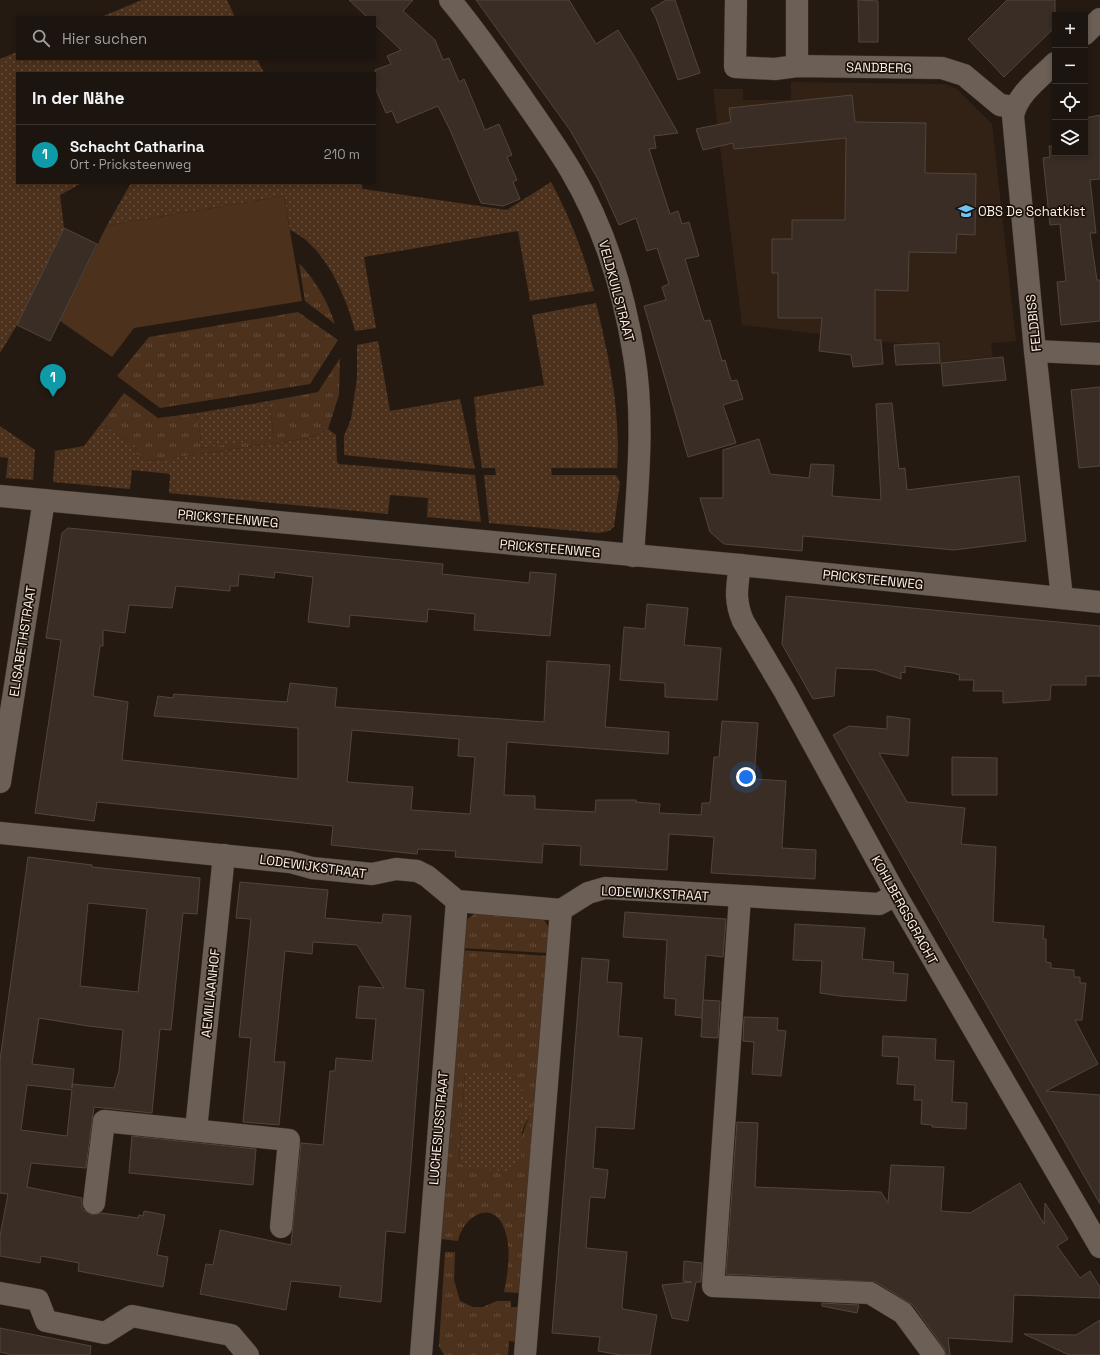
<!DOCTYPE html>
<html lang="de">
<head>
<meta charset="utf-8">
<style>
	:root { --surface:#1c140e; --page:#251d17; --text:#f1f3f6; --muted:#a09e9e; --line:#3a332e; --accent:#6fc2f4 }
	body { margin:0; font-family:"Space Grotesk",sans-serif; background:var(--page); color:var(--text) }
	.controls { position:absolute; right:12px; top:12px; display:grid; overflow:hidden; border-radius:0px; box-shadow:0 2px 6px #0003 }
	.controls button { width:36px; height:36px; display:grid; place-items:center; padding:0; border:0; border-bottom:1px solid var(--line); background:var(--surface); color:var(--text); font:20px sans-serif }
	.you { position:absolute; left:746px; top:777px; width:14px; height:14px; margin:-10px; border:3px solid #fff; border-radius:50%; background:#1a73e8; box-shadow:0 0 0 6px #1a73e833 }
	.badge { display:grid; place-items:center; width:26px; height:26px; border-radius:50%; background:var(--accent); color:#fff; font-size:13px; font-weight:700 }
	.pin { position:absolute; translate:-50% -33px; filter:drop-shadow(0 1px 2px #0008) }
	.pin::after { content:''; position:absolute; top:21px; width:14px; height:12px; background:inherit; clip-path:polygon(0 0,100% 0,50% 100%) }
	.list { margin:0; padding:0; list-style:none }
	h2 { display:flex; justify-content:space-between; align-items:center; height:52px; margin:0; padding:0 16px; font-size:17px }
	h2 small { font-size:13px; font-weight:400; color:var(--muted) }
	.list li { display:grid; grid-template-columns:26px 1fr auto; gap:12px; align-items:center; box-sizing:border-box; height:60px; padding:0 16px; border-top:1px solid var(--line) }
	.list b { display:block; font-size:15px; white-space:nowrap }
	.list p { margin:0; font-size:13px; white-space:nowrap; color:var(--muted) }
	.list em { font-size:13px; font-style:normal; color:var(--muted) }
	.icon { flex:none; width:22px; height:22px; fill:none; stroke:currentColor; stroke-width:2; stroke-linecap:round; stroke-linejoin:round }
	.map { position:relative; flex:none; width:1100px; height:1355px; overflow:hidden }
	.search { position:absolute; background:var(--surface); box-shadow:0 2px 6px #0003; left:16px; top:16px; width:360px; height:44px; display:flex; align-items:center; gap:10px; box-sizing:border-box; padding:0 14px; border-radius:0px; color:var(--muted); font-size:15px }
	.panel { position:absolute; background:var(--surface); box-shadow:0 2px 6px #0003; left:16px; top:72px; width:360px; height:112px; border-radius:0px }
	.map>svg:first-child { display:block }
</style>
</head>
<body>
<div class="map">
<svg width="1100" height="1355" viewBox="0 0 1100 1355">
	<defs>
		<pattern id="grass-tufts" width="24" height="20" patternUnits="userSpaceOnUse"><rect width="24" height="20" fill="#4c311c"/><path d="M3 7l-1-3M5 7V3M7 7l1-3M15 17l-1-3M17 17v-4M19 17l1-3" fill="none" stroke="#674f3d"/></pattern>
		<pattern id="park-dots" width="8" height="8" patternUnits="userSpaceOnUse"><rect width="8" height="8" fill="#4c311c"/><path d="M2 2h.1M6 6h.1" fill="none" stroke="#674f3d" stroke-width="1.8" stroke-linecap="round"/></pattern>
	</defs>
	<rect width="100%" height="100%" fill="#251a12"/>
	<polygon fill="#322115" points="791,82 945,84 957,89 992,124 1016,341 991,343 993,357 940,362 939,348 742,325 713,89 743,89 743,100 791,100"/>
	<g fill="url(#grass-tufts)" fill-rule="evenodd">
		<path d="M 299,263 C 316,281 327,300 335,324 L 305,301 Z"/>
		<polygon points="298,312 338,340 310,384 160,408 117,376 149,337"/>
		<polygon points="340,358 339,395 328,429 310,438 151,461 134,453 137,447 101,424 124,393 158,418 197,413 202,448 274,437 269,401 318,392"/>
		<path d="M 477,912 L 542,918 C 553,928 549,941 548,953 L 461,948 L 466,920 Z"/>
		<path d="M 461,950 L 548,956 L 519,1293 L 504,1292 C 508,1272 512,1247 504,1228 C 492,1198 463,1217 458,1241 L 441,1239 ZM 465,1072 L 531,1106 C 531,1119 522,1129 521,1142 L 459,1163 Z"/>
		<polygon points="445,1252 455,1252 454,1280 460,1301 473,1307 483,1307 497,1301 511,1301 511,1307 518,1307 517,1342 509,1341 508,1355 444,1355 439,1346"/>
	</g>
	<g fill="url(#park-dots)">
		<polygon points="142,0 227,0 235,17 101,17"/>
		<polygon points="17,52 17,59 257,59 264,73 17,73 17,183 82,183 60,195 64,228 17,325 0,353 0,59"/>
		<path d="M 551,182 C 570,217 583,252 594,291 L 530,301 L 518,231 L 364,257 L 376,328 L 355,331 C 346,296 325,246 290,230 L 284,196 L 116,224 L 106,227 L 131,183 L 361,183 L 363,189 L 507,210 Z"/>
		<path d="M 596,303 C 609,357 621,412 617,468 L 551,468 L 552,475 L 616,475 L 620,482 L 614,527 L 609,531 L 599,533 L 489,523 L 484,475 L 496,475 L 495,468 L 482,468 L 475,417 L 476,417 L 474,397 L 544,385 L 532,315 Z"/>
		<polygon points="378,341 390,411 460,399 475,469 344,455 344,436 351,419 357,378 357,345"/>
		<polygon points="269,401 274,438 202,448 197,413"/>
		<polygon points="101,424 137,447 134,453 151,461 310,438 328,429 336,435 337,462 339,464 475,475 481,522 427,517 428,498 390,495 388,514 169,493 170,474 132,470 130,489 53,482 55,451 84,446"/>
		<polygon points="0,426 35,450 33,480 6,478 8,458 0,457"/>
		<polygon points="465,1072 508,1073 513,1074 531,1106 531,1113 522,1131 521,1160 517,1166 506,1171 465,1168 459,1163"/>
	</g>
	<polygon fill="#4c311c" points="284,196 302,301 134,328 112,357 60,321 106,227 116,224"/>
	<g fill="#392d25" stroke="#52453c" fill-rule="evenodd">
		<polygon points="349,0 413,0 403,11 435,40 443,60 449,58 459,82 464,79 485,130 499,124 512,155 507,157 517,180 513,182 520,199 503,206 481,203 450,130 438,106 397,123 392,111 386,113 375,87 375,70 391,64 387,56 401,50 375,25 375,17 367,17"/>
		<polygon points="476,0 569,0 596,44 618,30 634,56 678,133 654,136 656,148 649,149 670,214 678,211 682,224 689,222 699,256 685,259 704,321 710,320 722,361 725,360 731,381 737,380 740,390 743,399 723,405 736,443 688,457 644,306 666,300 662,287 669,284 657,248 647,251 636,218 619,225 599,181 570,130"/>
		<polygon points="666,0 675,0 700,73 678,80 656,18 651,9"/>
		<polygon points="858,0 878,1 878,42 859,42"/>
		<polygon points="1007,0 1055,0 1055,27 1004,77 968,39"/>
		<polygon points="852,95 855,122 926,123 925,173 976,174 975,235 957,234 956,253 909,252 908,291 875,290 875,340 881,340 883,364 853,367 851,355 819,351 822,318 778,318 778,273 772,273 772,239 792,239 792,220 845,220 846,138 734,149 733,143 703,150 696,129 731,122 729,108"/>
		<polygon points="1100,115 1100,179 1090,180 1096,233 1090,233 1097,280 1100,280 1100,321 1061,325 1057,282 1066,281 1061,236 1060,224 1050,225 1043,158 1050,157 1049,146 1055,146 1055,153 1085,153 1085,118"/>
		<polygon points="64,228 97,244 50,341 17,325"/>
		<polygon points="939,343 940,363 896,365 894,345"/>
		<polygon points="1003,357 1006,380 943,386 941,363"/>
		<polygon points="1100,387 1100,466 1079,468 1071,390"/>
		<polygon points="892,403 899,469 905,468 907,490 1019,476 1026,541 954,550 803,536 802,551 724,544 710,532 700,498 723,498 723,450 759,439 770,474 809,478 811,464 834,465 832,496 881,500 876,404"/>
		<path d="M 68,528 L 443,564 L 442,574 L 529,583 L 530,572 L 556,574 L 550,636 L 474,630 L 475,614 L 428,609 L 427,622 L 350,615 L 349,627 L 308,622 L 313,577 L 275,572 L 274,578 L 239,574 L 238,586 L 230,586 L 230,591 L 176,586 L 172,608 L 129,605 L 125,633 L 103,630 L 103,646 L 100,646 L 93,696 L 128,702 L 122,760 L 298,779 L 298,728 L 154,716 L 158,696 L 173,698 L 174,694 L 287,702 L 290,683 L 337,688 L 335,707 L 544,722 L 547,661 L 610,665 L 605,727 L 669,732 L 668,754 L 507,742 L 504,795 L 535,796 L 535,809 L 595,812 L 596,800 L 636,800 L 636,802 L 660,804 L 659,813 L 701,815 L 702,803 L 710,803 L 714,757 L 719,757 L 722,721 L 758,723 L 754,779 L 786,781 L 782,848 L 816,850 L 815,879 L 711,873 L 714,837 L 669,834 L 667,870 L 580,865 L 581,846 L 543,844 L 542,863 L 455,857 L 456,851 L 418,849 L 417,854 L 331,845 L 333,826 L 97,802 L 94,821 L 35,813 L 61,640 L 46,638 L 62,533 ZM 352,730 L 459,739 L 458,756 L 475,757 L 470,814 L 411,810 L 413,787 L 347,782 Z"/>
		<polygon points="786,596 1100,626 1100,676 1086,676 1086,685 1051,685 1050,700 1003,703 1003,691 973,691 974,680 959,680 960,675 953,673 905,666 905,673 901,672 901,679 875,670 836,668 834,696 813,699 782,644"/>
		<polygon points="647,604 688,608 684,645 721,648 717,700 665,697 665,683 620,680 624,627 645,629"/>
		<polygon points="887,716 910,719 908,756 879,753 907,802 965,808 961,844 996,847 993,922 1044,926 1043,939 1046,939 1046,962 1051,963 1051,968 1074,970 1074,977 1080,977 1080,983 1086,983 1082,1020 1075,1020 1098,1064 1046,1091 1100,1095 1100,1204 833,735 849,726 887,729"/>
		<polygon points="952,757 997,758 997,795 952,795"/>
		<path d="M 28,857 L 92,865 L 92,867 L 200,878 L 197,914 L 183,913 L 171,1030 L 160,1029 L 152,1113 L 94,1107 L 86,1168 L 31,1163 L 27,1187 L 82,1198 L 82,1209 L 92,1215 L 102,1213 L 138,1218 L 139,1215 L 143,1216 L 144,1211 L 165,1215 L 157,1255 L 168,1257 L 163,1287 L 78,1271 L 79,1263 L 41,1256 L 40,1263 L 0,1256 L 0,1236 L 8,1194 L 0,1193 L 0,1060 ZM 88,903 L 147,909 L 138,992 L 80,986 ZM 39,1018 L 88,1026 L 123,1030 L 119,1071 L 114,1088 L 72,1084 L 72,1088 L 74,1069 L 32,1064 ZM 27,1085 L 72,1090 L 67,1136 L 21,1130 Z"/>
		<polygon points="240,882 328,890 325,918 382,923 383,914 411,916 405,988 424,990 411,1164 405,1233 386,1231 381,1302 339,1297 341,1286 291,1281 286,1310 200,1294 206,1264 213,1265 220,1230 291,1245 301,1143 323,1145 330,1071 335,1071 336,1058 372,1061 376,1019 356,1018 359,986 384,988 357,945 313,942 312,954 285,951 274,1062 285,1062 279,1125 243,1122 251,1038 239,1037 251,919 236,918"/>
		<polygon points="625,912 726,919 723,957 706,955 702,1018 675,1015 676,999 664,998 667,940 623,937"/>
		<polygon points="795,924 865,928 862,959 894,962 893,973 908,974 906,1001 840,996 820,993 822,961 793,960"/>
		<polygon points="582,958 609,960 607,982 622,983 618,1036 642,1038 634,1129 596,1127 593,1168 608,1170 605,1198 590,1197 586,1248 627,1252 622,1306 623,1309 657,1315 650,1355 620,1355 598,1351 600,1337 552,1333"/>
		<polygon points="703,1000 720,1001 718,1038 701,1037"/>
		<polygon points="744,1017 778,1018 777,1030 786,1031 781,1076 752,1074 754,1042 743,1041"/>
		<polygon points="883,1036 936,1039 935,1060 954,1061 952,1102 967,1103 966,1129 932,1127 932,1125 921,1124 922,1100 914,1100 915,1085 897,1084 899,1057 882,1056"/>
		<polygon points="737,1122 758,1123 755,1187 881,1192 888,1203 891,1165 944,1167 941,1211 970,1213 1020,1183 1044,1224 1045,1203 1068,1239 1057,1246 1080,1278 1090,1271 1100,1287 1100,1298 1014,1295 1012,1342 948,1338 950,1355 946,1355 944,1348 913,1305 876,1282 726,1274"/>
		<polygon points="132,1136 256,1149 253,1185 129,1173"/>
		<polygon points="684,1261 702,1263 701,1282 696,1282 688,1321 672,1318 662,1285 692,1282 683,1281"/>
		<polygon points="822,1303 859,1305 857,1313 822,1306"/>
		<polygon points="1100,1320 1100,1355 1069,1355 1024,1334 1076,1335"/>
		<polygon points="0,1328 91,1346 90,1355 13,1355 0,1352"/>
	</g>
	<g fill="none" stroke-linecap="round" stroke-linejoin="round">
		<defs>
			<g id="minor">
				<path d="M 450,0 C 472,26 492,55 512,83 C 532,112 553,141 571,171 C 604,227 624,292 634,355 C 645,421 637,490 633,556"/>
				<polyline points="736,0 735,67 775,69 797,66 942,68 964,75 1000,105 1014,107"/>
				<polyline points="1085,34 1100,19"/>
				<path d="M 1055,63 C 1039,79 1017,94 1013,116 L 1035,351 L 1062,598"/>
				<polyline points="797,66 797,0"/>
				<polyline points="1035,351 1100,354"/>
				<polyline points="0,496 740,565 1100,602"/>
				<path d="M 740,565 C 737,587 734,600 743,621 L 785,692 L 896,895 L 1100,1247"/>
				<polyline points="0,782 44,500"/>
				<polyline points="0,833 290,862 312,868 372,874 396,869 417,871 427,876 457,901 561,910 588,893 605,888 879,904 896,895"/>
				<polyline points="740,897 713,1286 870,1293 903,1313 934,1355"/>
				<polyline points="196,1130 224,855"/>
				<polyline points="94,1203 104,1121 289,1140 281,1227"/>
				<polyline points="0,1293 38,1300 46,1321 105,1333 132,1316 231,1335 248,1355"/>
				<polyline points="421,1355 457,901"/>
				<polyline points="525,1355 561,910"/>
			</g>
		</defs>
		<use href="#minor" stroke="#3d3430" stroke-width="23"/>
		<use href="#minor" stroke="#6c5f55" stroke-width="22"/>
	</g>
	<defs>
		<symbol id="school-bare" viewBox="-9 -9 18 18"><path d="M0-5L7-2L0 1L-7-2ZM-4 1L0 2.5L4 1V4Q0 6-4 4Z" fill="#6fc2f4" stroke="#1c1109" stroke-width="2.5" paint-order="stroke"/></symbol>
	</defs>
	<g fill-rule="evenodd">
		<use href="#school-bare" x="955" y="200" width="22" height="22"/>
	</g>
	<g text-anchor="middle" stroke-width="3.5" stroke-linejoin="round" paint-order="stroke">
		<g font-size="13" fill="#f8f0ea" stroke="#1c1109">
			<text transform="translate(879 67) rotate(1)" y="5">SANDBERG</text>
			<text transform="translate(617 291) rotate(75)" y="5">VELDKUILSTRAAT</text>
			<text transform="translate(1033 323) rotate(-96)" y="5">FELDBISS</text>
			<text transform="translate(228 518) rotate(5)" y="5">PRICKSTEENWEG</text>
			<text transform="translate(550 548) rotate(5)" y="5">PRICKSTEENWEG</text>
			<text transform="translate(873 579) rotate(6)" y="5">PRICKSTEENWEG</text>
			<text transform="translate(22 641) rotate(-81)" y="5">ELISABETHSTRAAT</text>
			<text transform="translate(313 866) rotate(8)" y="5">LODEWIJKSTRAAT</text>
			<text transform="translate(655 893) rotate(3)" y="5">LODEWIJKSTRAAT</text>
			<text transform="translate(905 910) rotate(61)" y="5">KOHLBERGSGRACHT</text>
			<text transform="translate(210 993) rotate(-84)" y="5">AEMILIAANHOF</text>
			<text transform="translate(438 1128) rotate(-85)" y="5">LUCHESIUSSTRAAT</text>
		</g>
		<g font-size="13" fill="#f8f0ea" stroke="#1c1109" text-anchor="start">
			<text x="978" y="216">OBS De Schatkist</text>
		</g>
	</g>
</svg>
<div class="controls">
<button>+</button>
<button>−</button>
<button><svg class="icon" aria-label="locate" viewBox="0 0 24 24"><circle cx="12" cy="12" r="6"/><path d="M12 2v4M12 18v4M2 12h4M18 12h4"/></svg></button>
<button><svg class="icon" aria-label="layers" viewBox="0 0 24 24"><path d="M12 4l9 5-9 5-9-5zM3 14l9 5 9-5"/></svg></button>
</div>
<div class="you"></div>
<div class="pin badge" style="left:53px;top:397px;background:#0f9aa8">1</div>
<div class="search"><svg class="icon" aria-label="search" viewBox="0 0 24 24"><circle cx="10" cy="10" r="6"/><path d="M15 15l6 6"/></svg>Hier suchen</div>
<section class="panel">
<h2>In der Nähe<small></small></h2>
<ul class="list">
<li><span class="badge" style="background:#0f9aa8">1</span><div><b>Schacht Catharina</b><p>Ort · Pricksteenweg</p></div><em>210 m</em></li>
</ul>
</section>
</div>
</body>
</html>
